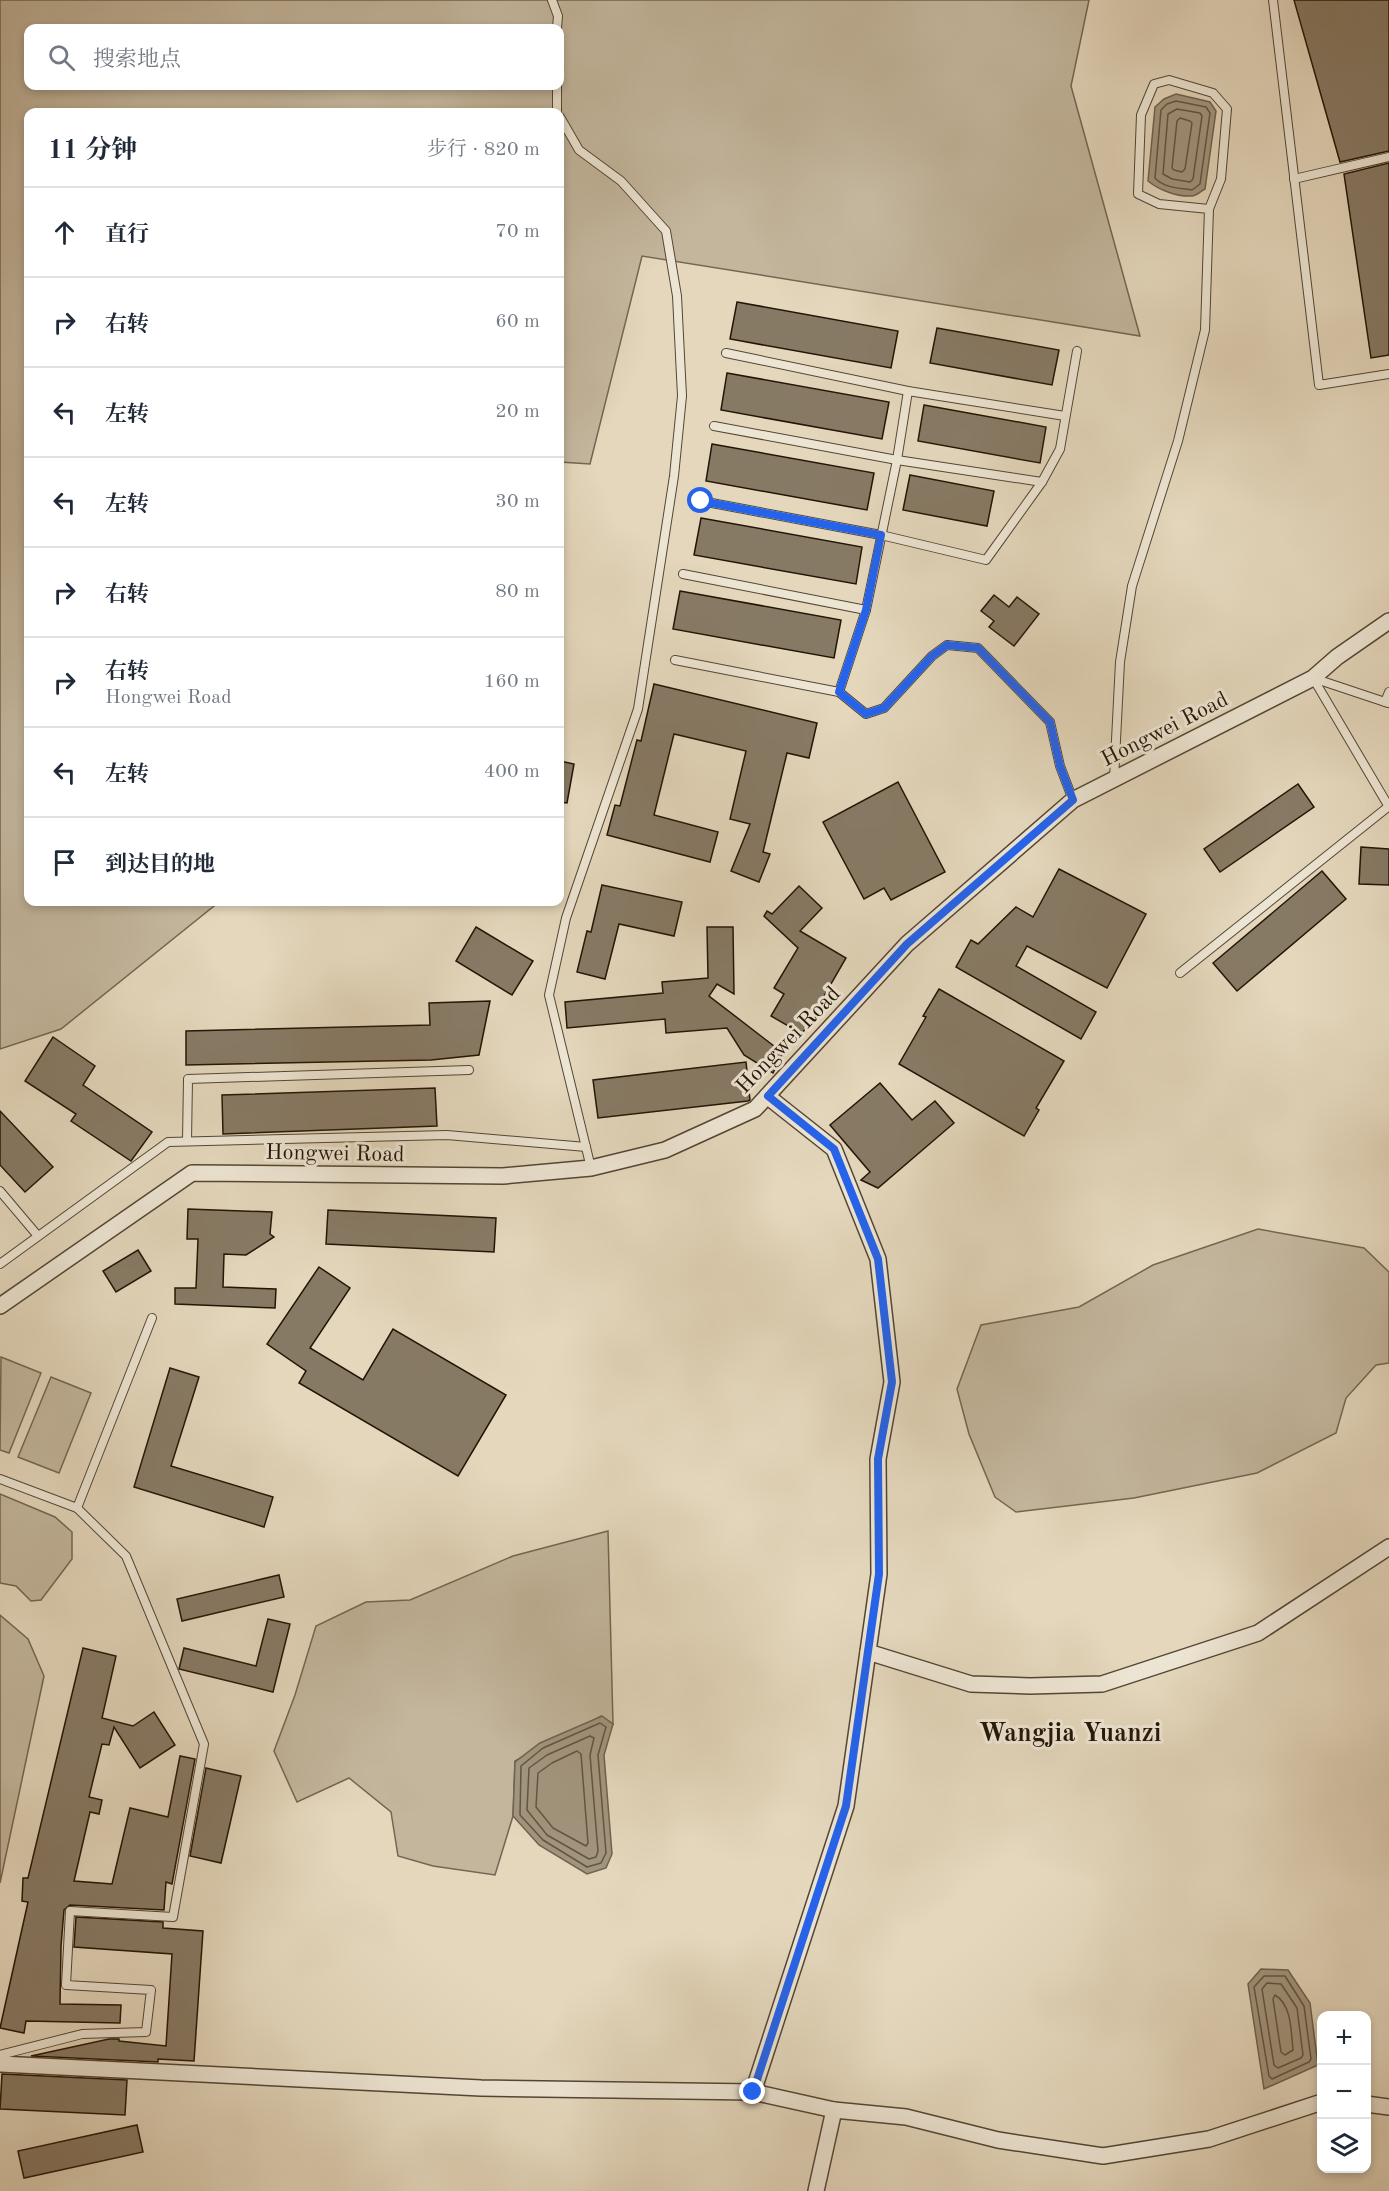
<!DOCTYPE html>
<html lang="zh">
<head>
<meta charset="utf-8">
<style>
	:root { --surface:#fff; --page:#f2f2f3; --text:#1f2937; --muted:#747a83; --line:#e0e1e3 }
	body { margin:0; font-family:"Old Standard TT","Noto Serif SC",serif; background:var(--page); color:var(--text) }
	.controls { position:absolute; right:18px; bottom:18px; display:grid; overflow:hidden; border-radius:12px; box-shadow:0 3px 9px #0003 }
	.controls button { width:54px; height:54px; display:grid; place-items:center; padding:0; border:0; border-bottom:2px solid var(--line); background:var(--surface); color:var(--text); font:30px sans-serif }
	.stop { position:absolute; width:18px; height:18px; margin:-14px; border:4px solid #2563eb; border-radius:50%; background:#fff }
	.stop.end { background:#2563eb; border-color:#fff; box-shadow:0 2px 6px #0008 }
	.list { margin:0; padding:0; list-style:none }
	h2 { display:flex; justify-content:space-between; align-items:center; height:78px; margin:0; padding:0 24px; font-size:26px }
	h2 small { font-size:20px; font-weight:400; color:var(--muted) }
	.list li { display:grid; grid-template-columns:39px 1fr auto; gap:18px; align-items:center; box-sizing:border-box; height:90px; padding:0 24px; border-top:2px solid var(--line) }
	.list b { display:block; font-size:22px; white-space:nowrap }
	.list p { margin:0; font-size:20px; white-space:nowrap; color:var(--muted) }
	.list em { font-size:20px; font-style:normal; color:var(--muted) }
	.icon { flex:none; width:33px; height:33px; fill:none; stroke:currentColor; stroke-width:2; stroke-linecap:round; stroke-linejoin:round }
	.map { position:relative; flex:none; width:1389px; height:2191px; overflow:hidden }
	.search { position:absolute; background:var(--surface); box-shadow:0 3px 9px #0003; left:24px; top:24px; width:540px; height:66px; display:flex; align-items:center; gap:15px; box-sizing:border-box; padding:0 21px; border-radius:12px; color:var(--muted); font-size:22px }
	.panel { position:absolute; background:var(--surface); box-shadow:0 3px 9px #0003; left:24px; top:108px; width:540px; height:798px; border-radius:12px }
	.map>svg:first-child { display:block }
</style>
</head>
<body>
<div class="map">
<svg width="1389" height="2191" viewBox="0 0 1389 2191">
	<rect width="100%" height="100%" fill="#e4d7bc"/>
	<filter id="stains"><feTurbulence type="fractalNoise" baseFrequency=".00333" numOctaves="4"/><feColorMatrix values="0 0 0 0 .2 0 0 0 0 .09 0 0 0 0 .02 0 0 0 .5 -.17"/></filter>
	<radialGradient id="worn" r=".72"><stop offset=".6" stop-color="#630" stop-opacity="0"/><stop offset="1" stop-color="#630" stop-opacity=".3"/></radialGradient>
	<g fill="#c3b69d" stroke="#736652" stroke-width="1.5" fill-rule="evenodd">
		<path d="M 0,0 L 1089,0 L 1071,86 L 1140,336 L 642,256 L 590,464 L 560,462 L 560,112 L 28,112 L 28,902 L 219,902 L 61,1029 L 0,1049 ZM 28,28 L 560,28 L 560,86 L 28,86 Z"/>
		<polygon points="1258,1229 1364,1248 1389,1272 1389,1363 1376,1365 1346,1398 1336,1433 1257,1473 1134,1498 1016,1512 995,1497 969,1434 957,1389 981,1325 1079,1307 1153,1265"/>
		<polygon points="1,1357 41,1373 9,1453 0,1450"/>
		<polygon points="51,1377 91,1393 59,1473 18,1457"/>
		<polygon points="0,1494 55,1517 72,1532 72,1559 41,1600 31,1601 16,1586 0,1583"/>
		<polygon points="608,1531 613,1724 601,1716 515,1761 513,1816 495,1875 433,1866 398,1856 391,1812 349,1778 297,1802 274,1751 295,1695 316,1626 366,1602 410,1600 513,1556"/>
		<polygon points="0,1615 28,1639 44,1676 0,1883"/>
	</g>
	<g fill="#a2957e" stroke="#6f624e" stroke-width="1.5">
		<path d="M 1176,94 L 1210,102 L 1216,111 L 1205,189 C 1201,191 1196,196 1192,196 C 1177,197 1159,190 1148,181 L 1155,107 L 1164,99 Z"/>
		<polygon points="602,1716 613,1724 604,1755 612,1854 606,1868 587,1874 539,1845 513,1816 515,1762 540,1743"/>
		<polygon points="1261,1969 1288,1970 1310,2003 1318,2065 1264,2089 1248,1984"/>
	</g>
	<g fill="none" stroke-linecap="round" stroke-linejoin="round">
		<g stroke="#625542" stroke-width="1.5">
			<path d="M 1176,101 L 1206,107 L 1210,113 L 1200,184 L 1192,190 C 1179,188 1164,188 1155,178 L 1161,110 L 1167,104 Z"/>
			<polygon points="1177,109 1200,113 1202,116 1193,179 1190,182 1172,179 1163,174 1168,114"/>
			<polygon points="1180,118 1190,121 1192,123 1185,169 1182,172 1174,170 1172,168 1177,121"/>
			<polygon points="600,1723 606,1727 598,1755 606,1853 601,1863 587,1867 543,1840 520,1815 521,1766 543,1748"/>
			<polygon points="590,1736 594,1738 590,1755 598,1851 596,1857 589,1859 547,1835 527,1810 529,1768 547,1755"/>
			<polygon points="577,1751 581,1754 588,1843 586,1846 553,1828 536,1807 538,1773 552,1763"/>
			<polygon points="1264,1976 1285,1976 1304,2006 1311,2059 1309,2062 1272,2079 1269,2076 1254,1987"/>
			<polygon points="1267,1983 1281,1984 1297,2008 1303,2055 1301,2058 1278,2068 1274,2065 1262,1989"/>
			<path d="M 1275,1995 C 1292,2005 1291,2032 1293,2050 L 1285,2055 L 1281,2052 L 1273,1999 Z"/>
		</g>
	</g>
	<g fill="#877a65" stroke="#231506" stroke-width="1.5">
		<polygon points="1294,0 1389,0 1389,151 1340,162"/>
		<polygon points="1389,163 1389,355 1371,358 1344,174"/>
		<polygon points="737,302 898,331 891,368 730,339"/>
		<polygon points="937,328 1059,350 1052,385 930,363"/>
		<polygon points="727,373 889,402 882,439 721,410"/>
		<polygon points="924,405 1046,427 1040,463 918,441"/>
		<polygon points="712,444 874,473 867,510 706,481"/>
		<polygon points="910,475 994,491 987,526 903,510"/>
		<polygon points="701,518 862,547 856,584 694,555"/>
		<polygon points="680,591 841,620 834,658 673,629"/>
		<polygon points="994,595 1009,607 1017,597 1039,614 1014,646 989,627 994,621 981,611"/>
		<polygon points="654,684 817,723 809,758 787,753 763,852 770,854 759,882 731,871 750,824 730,819 746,751 674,734 654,815 718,832 710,862 607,835 615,805 620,806 637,740 641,741"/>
		<polygon points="560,761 574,764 567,803 560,802"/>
		<polygon points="898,782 945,872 891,900 884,888 864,899 823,822"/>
		<polygon points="1298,784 1314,807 1220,872 1204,849"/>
		<polygon points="1361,847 1389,849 1389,885 1359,884"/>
		<polygon points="1059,869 1146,914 1107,988 1027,946 1016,966 1096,1012 1081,1039 956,967 971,940 978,944 1016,907 1033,917"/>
		<polygon points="1322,871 1346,899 1237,991 1213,963"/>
		<polygon points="602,885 682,902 674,936 619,924 605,979 577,972 587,931 591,932"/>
		<polygon points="799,886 822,908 800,931 846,958 802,1034 771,1016 784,994 774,988 798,948 764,916 767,911 772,914"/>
		<polygon points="476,927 533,961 512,995 456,961"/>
		<polygon points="707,927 733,927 734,994 717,984 709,996 783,1053 773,1073 744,1055 727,1028 666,1033 665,1019 567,1028 565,1002 663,993 662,982 708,978"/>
		<polygon points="939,989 1064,1061 1036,1108 1039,1110 1024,1136 899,1064 926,1017 923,1016"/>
		<polygon points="490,1001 479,1055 431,1060 186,1065 186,1031 430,1025 429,1003"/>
		<polygon points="53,1037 95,1066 83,1085 152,1132 131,1161 71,1121 76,1114 25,1081"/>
		<polygon points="746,1062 750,1100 748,1101 598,1118 593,1080"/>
		<polygon points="880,1083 912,1120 935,1101 954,1123 878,1188 861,1180 870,1172 830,1125"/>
		<polygon points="435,1088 437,1126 223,1134 222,1095"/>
		<polygon points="0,1111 53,1167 25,1192 0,1165"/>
		<polygon points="188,1209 272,1212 270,1234 274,1237 246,1255 224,1254 223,1287 276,1289 275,1308 175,1304 175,1288 196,1288 198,1239 187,1239"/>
		<polygon points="328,1210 496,1218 494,1252 326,1244"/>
		<polygon points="138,1250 151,1271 116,1292 103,1271"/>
		<polygon points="319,1267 350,1288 310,1348 363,1380 393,1329 506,1395 458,1476 299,1383 306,1371 267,1344"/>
		<polygon points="170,1368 199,1377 171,1466 273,1497 264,1527 134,1487"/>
		<polygon points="279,1575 284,1597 182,1621 177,1599"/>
		<polygon points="268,1619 290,1624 273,1692 179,1669 184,1648 256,1666"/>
		<polygon points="83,1648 116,1656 102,1718 133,1726 154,1712 175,1745 140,1768 114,1727 109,1745 102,1744 89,1797 102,1800 99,1814 90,1812 74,1881 112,1884 130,1808 168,1817 180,1756 195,1759 172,1884 166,1882 164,1910 70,1905 64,1910 61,1946 60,2004 121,2005 120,2023 26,2021 24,2033 0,2028 28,1902 22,1901 23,1878 28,1878"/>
		<polygon points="206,1768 241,1776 221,1863 190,1856"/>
		<polygon points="76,1917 163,1922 163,1928 203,1931 194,2061 158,2059 158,2062 31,2056 109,2039 119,2039 119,2041 166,2046 172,1954 74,1947"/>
		<polygon points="2,2074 127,2080 125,2115 0,2109"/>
		<polygon points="137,2125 143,2152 24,2178 18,2151"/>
	</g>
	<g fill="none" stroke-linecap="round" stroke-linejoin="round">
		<defs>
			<g id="lane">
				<polyline points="552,0 558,16 557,28"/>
				<polyline points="1273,0 1319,385 1389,374"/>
				<polyline points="557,112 557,86"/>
				<polyline points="560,117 579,150 621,181 666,231 677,296 682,396 674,476 638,709 566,918 549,995 591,1168"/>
				<polyline points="1294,179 1389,157"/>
				<polyline points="726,353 908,391 1065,416"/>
				<polyline points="714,426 897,460 1042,482"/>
				<polyline points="701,501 881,535 986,560 1042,482 1060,449 1077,351"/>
				<polyline points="683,574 866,610"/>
				<polyline points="675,660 839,692 866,714 884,708 932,656 947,645 978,648 1050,722 1060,766 1073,800"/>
				<polyline points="1313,678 1389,807"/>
				<polyline points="1313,678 1385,702"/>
				<polyline points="839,692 866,610 897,460 908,391"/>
				<polyline points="1388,703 1385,702 1389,692"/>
				<polyline points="1114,779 1120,662 1132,586 1178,441 1205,330 1209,209 1221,179 1227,109 1213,93 1169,80 1154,84 1141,115 1138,194 1159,204 1209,209"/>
				<polyline points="1180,973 1388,807"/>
				<polyline points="187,1141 188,1079 469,1070"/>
				<polyline points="0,1191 38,1236"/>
				<polyline points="0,1264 168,1142 447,1135 586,1147"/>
				<polyline points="0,1479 77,1508 152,1318"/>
				<polyline points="0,2055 82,2034 146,2032 151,1990 66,1985 70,1911 173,1917 204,1744 126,1556 77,1508"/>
			</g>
			<g id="street">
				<polyline points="0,1306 192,1173 503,1176 591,1168 665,1150 755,1109 907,944 1073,800 1313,678 1337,657 1389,621"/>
				<polyline points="868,1652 971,1684 1030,1686 1102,1684 1258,1633 1389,1547"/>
				<polyline points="0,2064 481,2088 753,2092 834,2110 906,2117 998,2140 1103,2156 1209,2139 1322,2102"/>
				<polyline points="753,2092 846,1806 879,1574 878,1459 892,1382 878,1259 834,1149 767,1096"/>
				<polyline points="1366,2104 1389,2107"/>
				<polyline points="816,2191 834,2110"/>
			</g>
		</defs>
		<use href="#lane" stroke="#534634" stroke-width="10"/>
		<use href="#street" stroke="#534634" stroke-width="18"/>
		<use href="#lane" stroke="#ede5d3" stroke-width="8"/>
		<use href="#street" stroke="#ede5d3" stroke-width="15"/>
	</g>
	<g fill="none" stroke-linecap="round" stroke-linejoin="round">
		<polyline stroke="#2563eb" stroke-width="8" points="701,501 881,535 866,610 839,692 866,714 884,708 932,656 947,645 978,648 1050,722 1060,766 1073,800 907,944 768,1096 834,1149 878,1259 892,1382 878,1459 879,1574 846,1806 753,2092"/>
	</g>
	<g text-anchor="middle" stroke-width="6" stroke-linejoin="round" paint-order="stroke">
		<g font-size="22" fill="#231506" stroke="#ede5d3">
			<text transform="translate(1164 728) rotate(-27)" y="8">Hongwei Road</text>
			<text transform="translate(787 1039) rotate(-46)" y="8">Hongwei Road</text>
			<text transform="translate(335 1152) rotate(1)" y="8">Hongwei Road</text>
		</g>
		<g font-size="26" font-weight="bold" fill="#231506" stroke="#ede5d3">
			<text x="1070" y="1741">Wangjia Yuanzi</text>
		</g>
	</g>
	<rect width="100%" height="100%" filter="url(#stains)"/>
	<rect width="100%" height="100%" fill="url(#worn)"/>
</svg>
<div class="controls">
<button>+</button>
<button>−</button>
<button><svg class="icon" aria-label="layers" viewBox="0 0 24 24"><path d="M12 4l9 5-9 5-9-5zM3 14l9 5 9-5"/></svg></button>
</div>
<div class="stop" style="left:701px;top:501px"></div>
<div class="stop end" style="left:753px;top:2092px"></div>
<div class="search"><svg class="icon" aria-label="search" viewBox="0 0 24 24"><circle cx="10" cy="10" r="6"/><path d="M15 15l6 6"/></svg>搜索地点</div>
<section class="panel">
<h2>11 分钟<small>步行 · 820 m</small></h2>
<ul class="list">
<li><svg class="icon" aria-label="ahead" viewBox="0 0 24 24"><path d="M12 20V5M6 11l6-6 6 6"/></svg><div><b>直行</b></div><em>70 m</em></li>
<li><svg class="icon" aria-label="right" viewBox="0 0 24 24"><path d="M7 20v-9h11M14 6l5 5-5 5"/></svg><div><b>右转</b></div><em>60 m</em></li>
<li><svg class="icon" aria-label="left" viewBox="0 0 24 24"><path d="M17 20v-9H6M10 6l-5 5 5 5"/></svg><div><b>左转</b></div><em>20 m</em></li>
<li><svg class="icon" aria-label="left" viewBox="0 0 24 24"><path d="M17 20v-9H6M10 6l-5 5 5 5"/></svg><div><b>左转</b></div><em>30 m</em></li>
<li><svg class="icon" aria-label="right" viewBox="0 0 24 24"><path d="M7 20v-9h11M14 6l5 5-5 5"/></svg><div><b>右转</b></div><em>80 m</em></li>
<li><svg class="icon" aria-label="right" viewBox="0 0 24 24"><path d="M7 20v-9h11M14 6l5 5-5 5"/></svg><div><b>右转</b><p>Hongwei Road</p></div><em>160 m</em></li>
<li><svg class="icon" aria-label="left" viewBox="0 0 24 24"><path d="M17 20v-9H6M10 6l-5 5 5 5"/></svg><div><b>左转</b></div><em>400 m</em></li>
<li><svg class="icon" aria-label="arrive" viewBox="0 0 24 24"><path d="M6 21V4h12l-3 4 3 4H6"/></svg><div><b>到达目的地</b></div></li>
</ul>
</section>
</div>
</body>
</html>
